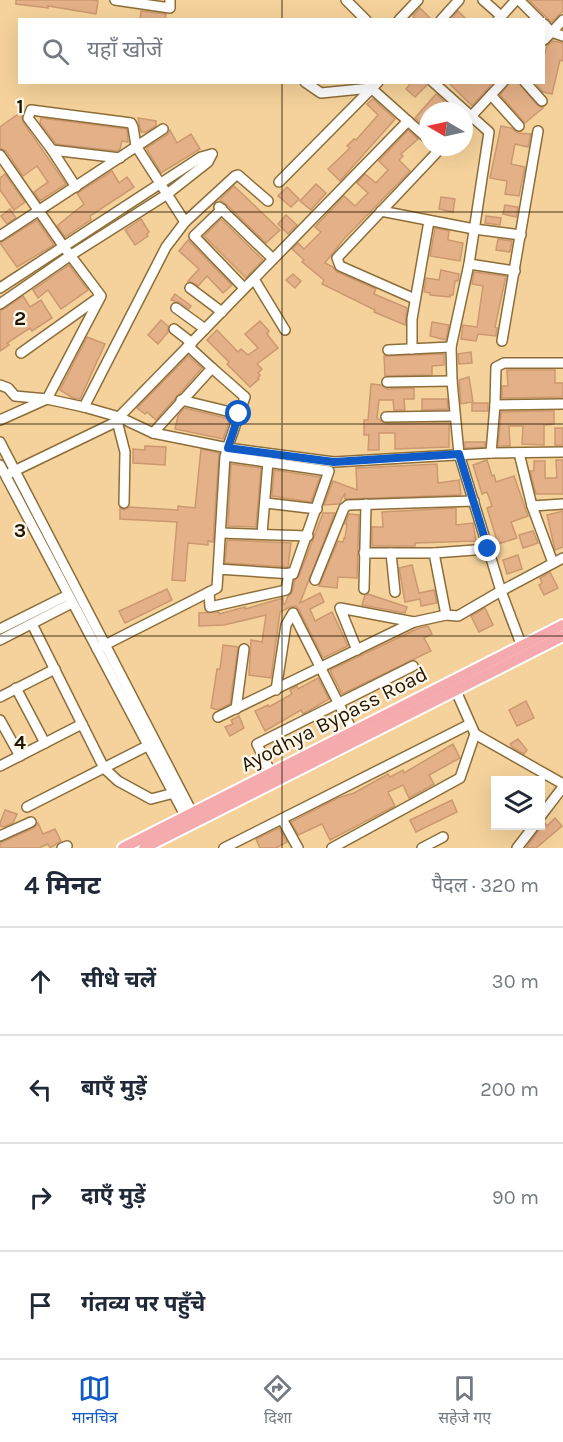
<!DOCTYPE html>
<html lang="hi">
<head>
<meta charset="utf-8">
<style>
	:root { --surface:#fff; --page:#f2f2f3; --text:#1f2937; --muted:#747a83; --line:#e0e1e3; --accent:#105bc5 }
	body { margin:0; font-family:Karla,"Noto Sans Devanagari",sans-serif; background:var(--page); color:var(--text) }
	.controls { position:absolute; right:18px; bottom:18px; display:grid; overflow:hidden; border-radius:0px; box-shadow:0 6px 24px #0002 }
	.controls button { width:54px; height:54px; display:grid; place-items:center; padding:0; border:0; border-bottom:2px solid var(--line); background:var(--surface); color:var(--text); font:30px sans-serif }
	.compass { position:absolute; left:419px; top:102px; width:54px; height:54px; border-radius:50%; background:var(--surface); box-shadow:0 6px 24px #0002; rotate:279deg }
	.stop { position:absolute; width:18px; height:18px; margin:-14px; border:4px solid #105bc5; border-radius:50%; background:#fff }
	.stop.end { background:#105bc5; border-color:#fff; box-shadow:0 2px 6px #0008 }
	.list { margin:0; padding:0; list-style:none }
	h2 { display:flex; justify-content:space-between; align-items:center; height:78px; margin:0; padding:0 24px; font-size:26px }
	h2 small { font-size:20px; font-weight:400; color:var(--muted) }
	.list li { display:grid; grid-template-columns:39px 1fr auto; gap:18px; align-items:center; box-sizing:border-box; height:108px; padding:0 24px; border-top:2px solid var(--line) }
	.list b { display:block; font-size:22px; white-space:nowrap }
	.list em { font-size:20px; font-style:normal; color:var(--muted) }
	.icon { flex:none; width:33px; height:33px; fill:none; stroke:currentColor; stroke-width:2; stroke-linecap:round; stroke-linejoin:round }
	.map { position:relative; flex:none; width:563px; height:848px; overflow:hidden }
	.search { position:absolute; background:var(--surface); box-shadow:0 6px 24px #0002; left:18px; right:18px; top:18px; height:66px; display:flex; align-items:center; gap:15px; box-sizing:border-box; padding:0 21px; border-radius:0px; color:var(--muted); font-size:22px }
	.sheet { height:510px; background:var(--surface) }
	nav { display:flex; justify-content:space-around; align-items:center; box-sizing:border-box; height:84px; border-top:2px solid var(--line); background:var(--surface); font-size:16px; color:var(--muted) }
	nav a { display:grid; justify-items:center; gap:3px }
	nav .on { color:var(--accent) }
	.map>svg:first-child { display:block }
</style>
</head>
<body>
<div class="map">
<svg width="563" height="848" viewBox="0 0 563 848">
	<rect width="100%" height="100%" fill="#f5d29b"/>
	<g fill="#e4b087" stroke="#cb9870" stroke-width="1.5">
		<polygon points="16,0 91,0 98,1 96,14 48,6 48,8 16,4"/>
		<polygon points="529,0 563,0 563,11 551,22"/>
		<polygon points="420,8 432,20 416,20 413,16"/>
		<polygon points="141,11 166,14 165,20 140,20"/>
		<polygon points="458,11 467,20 451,19"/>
		<polygon points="553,41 563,43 563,61 560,60 552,94 543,92 537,85 538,82 543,82 543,60 547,46"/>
		<polygon points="412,82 426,82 427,85 415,97 406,89"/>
		<polygon points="448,82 492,82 493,83 472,106"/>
		<polygon points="510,82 518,82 537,105 543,108 525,123 500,95"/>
		<polygon points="436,94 444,101 435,111 428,111 428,130 415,118"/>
		<polygon points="373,99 395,119 340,181 328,169 350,148 347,146 354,139 356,140 378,115 367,104"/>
		<polygon points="21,112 23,122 66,184 40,201 34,192 48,182 37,166 23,176 6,151 0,148 0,127"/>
		<polygon points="41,118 127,129 128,142 122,141 120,149 117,151 56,144 40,123"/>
		<polygon points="138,118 156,121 156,126 146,132 141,132"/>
		<polygon points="501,126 511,128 518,133 531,134 528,147 515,144 511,164 525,167 519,196 505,194 507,181 490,178"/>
		<polygon points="170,130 177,143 191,134 200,149 161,173 146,148 167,135"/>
		<polygon points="408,130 418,139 401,154 403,156 399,160 410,171 343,240 325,263 333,267 337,272 376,289 374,294 407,308 405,325 374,312 375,310 322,284 324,280 302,262 304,260 292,249 298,243 304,249 321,232 315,227 344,196 355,206 368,193 357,183 365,174 376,183 388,170 379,161"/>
		<polygon points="112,171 119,183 127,177 134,187 90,216 91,220 65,237 57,226 84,204 77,193"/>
		<polygon points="5,174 25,202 14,210 0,190 0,178"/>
		<polygon points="316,184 326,193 311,210 300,201"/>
		<polygon points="234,186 280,230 266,243 226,204 220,200"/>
		<polygon points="287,187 299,199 291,207 278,196"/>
		<polygon points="441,197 455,199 453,212 439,209"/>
		<polygon points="505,205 518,207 516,217 503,214"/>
		<polygon points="10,209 16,218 7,224 1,216"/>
		<polygon points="286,215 297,225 288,234 278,224"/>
		<polygon points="486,216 501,218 500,225 485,223"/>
		<polygon points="141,219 149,232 147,234 148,236 135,245 125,230"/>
		<polygon points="221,219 263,260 246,278 204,236"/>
		<polygon points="37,220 54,245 17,267 0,243"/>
		<polygon points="435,228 449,231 448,240 463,243 460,261 430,256"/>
		<polygon points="498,239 512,241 510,252 496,250"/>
		<polygon points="188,240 232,285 223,293 207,276 198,286 188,281 199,269 179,251"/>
		<polygon points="69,265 88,290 61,309 48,290 38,298 33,290"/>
		<polygon points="441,270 459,274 458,281 455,281 453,295 450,295 450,297 430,295 430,293 424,292 426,278 439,280"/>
		<polygon points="474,272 506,276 495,327 497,328 496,336 478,334 476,341 461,339 463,325 477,327 483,286 472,284"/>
		<polygon points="293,274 301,281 295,288 286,280"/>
		<polygon points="175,294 191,306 189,309 179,302 171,300"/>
		<polygon points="23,296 30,307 41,300 52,318 32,331 30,328 7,343 9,345 0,351 0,311"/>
		<polygon points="161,320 168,326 168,332 158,344 148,335"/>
		<polygon points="260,321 269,331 267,334 278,348 257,364 262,369 258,373 260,375 258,378 259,379 250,387 227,364 229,362 207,340 217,330 238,352 241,349 248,355 258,348 245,334"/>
		<polygon points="432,322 449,325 446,340 430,336"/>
		<polygon points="87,337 105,344 80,399 73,398 60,390"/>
		<polygon points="471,352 472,363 459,364 458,354"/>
		<polygon points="444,354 444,365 432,366 432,375 385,376 384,356"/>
		<polygon points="188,356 202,368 156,420 147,412 145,414 137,408"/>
		<polygon points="507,370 555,370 555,383 563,383 563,397 502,398 502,386 508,386"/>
		<polygon points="469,377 473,402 461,404 459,380"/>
		<polygon points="371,384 381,385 387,389 414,388 414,399 404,399 405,410 394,410 393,400 379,400 377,418 386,424 449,423 449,447 395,449 395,433 379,433 379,450 368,450 369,435 364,435 364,420 368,420"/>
		<polygon points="422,399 447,399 448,409 422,410"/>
		<rect x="472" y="403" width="16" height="8"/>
		<polygon points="184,408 230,419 223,439 175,429 178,416"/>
		<polygon points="540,411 554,411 554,424 544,425 544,445 522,444 523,426 509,426 510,446 498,446 501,412"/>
		<rect x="555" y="428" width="8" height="17"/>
		<polygon points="465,442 485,442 485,447 465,448"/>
		<polygon points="145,446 166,447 165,465 133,463 133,449 145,450"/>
		<polygon points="201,449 219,453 213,542 208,541 208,545 188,543 185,581 172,580 177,522 120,519 120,508 124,510 129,507 178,510 178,506 195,508"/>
		<polygon points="487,460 492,476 494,475 496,482 514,476 528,516 511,522 517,538 498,544 487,508 492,506 487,492 482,494 473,465"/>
		<polygon points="556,460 563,460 563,494 536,494 530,471 534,471 534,461 545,461 545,478 557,478"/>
		<polygon points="231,464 261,468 256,527 228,526"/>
		<polygon points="437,464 438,483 459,480 461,495 345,499 345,493 339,504 324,505 333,481 357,490 356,468"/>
		<polygon points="274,470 320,477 311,502 272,496"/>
		<polygon points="456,508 456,525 473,523 476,541 415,543 415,546 372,546 372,527 383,527 382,512"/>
		<polygon points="563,511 563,547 555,550 547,515"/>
		<polygon points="323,513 335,513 300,603 320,593 324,602 310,609 315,621 332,612 348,646 323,658 299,610 296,606 290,607 280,612 271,678 249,675 251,640 262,642 266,615 224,625 199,626 199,613 219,612 219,614 245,607 245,609 283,598 283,604 285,604 288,596 292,592 295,580 299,576"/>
		<polygon points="349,514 359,515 357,578 338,577 337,588 319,586 338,541 343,542 344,538 345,538 347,524 345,524"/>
		<polygon points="533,531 538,543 523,548 519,535"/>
		<polygon points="227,540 291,543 288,567 225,563"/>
		<polygon points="518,555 522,569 507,574 503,560"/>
		<polygon points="412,565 419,593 434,590 437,603 421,606 420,599 405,602 399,568"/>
		<polygon points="550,572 558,588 544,595 539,585 542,583 540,578"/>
		<polygon points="167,589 172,600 125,623 119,611"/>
		<polygon points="368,594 407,607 405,613 362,605 365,595"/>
		<polygon points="485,608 493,625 479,632 471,616"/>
		<polygon points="428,626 432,634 424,638 431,651 342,694 330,670 419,628"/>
		<polygon points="223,645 238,647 230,704 218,710 211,708 217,669 220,669"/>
		<polygon points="318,678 329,699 303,714 301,710 265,731 255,711 268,705 269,707 292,694 290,690 297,686 298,689"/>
		<polygon points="526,701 534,718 517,726 509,710"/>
		<polygon points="239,716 244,728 230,736 225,727 233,724 231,720"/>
		<polygon points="518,739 527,750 524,754 513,748 510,744"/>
		<polygon points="453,744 460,758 429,775 434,784 409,798 403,785 388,792 395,806 330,840 322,824 298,835 291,822 338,798 354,793 388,774 390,777 403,770 404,773"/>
		<polygon points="452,800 457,812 416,832 410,820"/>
		<polygon points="5,810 17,814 13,823 4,827 0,826 0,823"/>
		<polygon points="555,818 562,826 536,848 526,848 541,827 545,823 547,826"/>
		<polygon points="38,823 43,834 55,829 61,841 50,848 48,844 39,848 0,848 0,843 34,828"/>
		<polygon points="279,828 287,842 276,848 260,848 256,839"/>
	</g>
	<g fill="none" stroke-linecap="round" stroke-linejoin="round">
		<defs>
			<g id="minor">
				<polyline points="115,0 170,8 170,0"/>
				<polyline points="346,0 366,20"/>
				<polyline points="483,0 501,16"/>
				<polyline points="519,0 539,20"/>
				<polyline points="399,20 418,0"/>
				<polyline points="441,20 459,0"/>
				<polyline points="498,20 516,0"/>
				<polyline points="544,24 551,32 563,36"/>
				<polyline points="544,40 563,20"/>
				<polyline points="305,82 321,93 371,88 428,139"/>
				<polyline points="433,82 489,132 469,264 451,347 452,381 459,454 501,591 524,652"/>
				<polyline points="525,82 542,101"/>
				<polyline points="491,95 519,126"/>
				<polyline points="464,124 503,82"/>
				<polyline points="52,150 120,158"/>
				<polyline points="0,155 64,247 101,296 21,353"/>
				<polyline points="279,182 378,82"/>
				<polyline points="76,187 52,150 28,118 31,110 131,123 133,127 136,146 185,222"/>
				<polyline points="219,207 273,259"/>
				<polyline points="222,209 194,236 244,288"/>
				<polyline points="381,211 474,229 521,235"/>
				<polyline points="0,236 163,129"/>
				<polyline points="469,264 515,271"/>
				<polyline points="254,279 285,330"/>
				<polyline points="0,288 201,157 212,154"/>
				<polyline points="190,288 222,312"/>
				<polyline points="415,299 340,266 337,258 442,147"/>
				<polyline points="0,304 71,255 166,195 208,162 212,154"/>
				<polyline points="176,308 205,329"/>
				<polyline points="174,329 192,343"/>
				<polyline points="502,341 538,131"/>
				<polyline points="188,346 212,368"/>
				<polyline points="412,349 412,319 429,221"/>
				<polyline points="388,350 451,347"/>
				<polyline points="387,382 452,381"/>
				<polyline points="0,385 8,388 15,396 47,399 84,407 119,417 153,433 228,448 334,462 491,453 563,452"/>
				<polyline points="181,400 239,414"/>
				<polyline points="495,405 563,404"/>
				<polyline points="84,407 166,247 185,222 235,176 238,175 268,201"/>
				<polyline points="119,417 408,121"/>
				<polyline points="386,417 455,416"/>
				<polyline points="0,420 47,399 100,298"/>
				<polyline points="117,421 125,452 124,503"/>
				<polyline points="153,433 212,368 245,397 226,452"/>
				<polyline points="0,442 195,818"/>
				<polyline points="491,453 495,405 496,367 504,363 563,363"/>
				<polyline points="519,453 532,506 553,563"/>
				<polyline points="0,465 188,821"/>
				<polyline points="10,473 122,419"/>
				<polyline points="266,503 317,509"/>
				<polyline points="532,506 563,504"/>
				<polyline points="221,533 308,536"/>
				<polyline points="262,534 268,461"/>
				<polyline points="364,553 434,553 488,549"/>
				<polyline points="391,553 395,592"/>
				<polyline points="434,553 446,615 458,616 501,591 563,558"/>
				<polyline points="315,580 344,508 348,505 474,501"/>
				<polyline points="364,589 366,504"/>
				<polyline points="209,592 210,607 286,590 289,573"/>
				<polyline points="32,624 104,768 118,781 151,799 174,793"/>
				<polyline points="0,629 68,595"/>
				<polyline points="0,640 72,603"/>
				<polyline points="97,649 217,588 225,456 329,471 293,574 218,569"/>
				<polyline points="357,650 340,608 414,622"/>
				<polyline points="16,688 45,743"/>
				<polyline points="276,690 286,625 293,613 353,732"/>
				<polyline points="0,697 55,669"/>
				<polyline points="236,709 244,649"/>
				<polyline points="218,717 414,622 446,615"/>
				<polyline points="0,720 20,756"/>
				<polyline points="475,734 563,784"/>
				<polyline points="0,766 82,724"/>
				<polyline points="271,773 257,744 413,666"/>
				<polyline points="27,807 149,745"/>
				<polyline points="540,817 563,787"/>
				<polyline points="282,819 298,848"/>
				<polyline points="0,836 31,822"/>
				<polyline points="62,848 67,846"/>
				<polyline points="224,848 470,724"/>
				<polyline points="332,848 460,778 475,734 456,691"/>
				<polyline points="422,848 443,837"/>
				<polyline points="517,848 534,826"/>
			</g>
			<g id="major">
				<polyline points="123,848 563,625"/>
				<polyline points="144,848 563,636"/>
			</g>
		</defs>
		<use href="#minor" stroke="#8d6e38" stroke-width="12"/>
		<use href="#major" stroke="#fff" stroke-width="14"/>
		<use href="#minor" stroke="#fff" stroke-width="9"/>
		<use href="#major" stroke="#f5abae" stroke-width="10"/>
	</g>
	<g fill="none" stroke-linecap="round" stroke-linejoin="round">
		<polyline stroke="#105bc5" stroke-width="8" points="239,414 228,448 334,462 459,454 488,549"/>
	</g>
	<path fill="none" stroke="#231702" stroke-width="1.5" stroke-opacity="0.55" d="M 282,0 L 282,20M 282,82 L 282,848M 0,212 L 563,212M 0,424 L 563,424M 0,636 L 563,636"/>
	<g text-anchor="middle" stroke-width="4.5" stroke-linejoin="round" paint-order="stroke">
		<g font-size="21" fill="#231702" stroke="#fff8ed">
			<text transform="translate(334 719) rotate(-27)" y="7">Ayodhya Bypass Road</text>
		</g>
	</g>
	<g font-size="20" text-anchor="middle" font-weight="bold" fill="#231702" stroke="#fff8ed" stroke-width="4.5" stroke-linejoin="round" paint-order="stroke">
		<text x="20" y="113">1</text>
		<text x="20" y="325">2</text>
		<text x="20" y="537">3</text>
		<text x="20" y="749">4</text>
	</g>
</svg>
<div class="controls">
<button><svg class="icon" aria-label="layers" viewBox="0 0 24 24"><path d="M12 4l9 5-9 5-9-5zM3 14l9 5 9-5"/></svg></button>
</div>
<svg class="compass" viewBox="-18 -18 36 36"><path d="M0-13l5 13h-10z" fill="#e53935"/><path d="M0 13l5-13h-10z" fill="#747a83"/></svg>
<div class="stop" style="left:239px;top:414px"></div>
<div class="stop end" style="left:488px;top:549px"></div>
<div class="search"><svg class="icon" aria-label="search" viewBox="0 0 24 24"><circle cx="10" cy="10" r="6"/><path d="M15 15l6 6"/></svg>यहाँ खोजें</div>
</div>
<section class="sheet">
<h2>4 मिनट<small>पैदल · 320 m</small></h2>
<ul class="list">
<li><svg class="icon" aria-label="ahead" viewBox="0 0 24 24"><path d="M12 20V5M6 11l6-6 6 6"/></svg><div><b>सीधे चलें</b></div><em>30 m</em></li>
<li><svg class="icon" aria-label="left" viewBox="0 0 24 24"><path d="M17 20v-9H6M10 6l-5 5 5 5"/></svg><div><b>बाएँ मुड़ें</b></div><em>200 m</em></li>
<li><svg class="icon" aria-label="right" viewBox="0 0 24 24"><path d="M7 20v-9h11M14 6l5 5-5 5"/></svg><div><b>दाएँ मुड़ें</b></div><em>90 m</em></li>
<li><svg class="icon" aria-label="arrive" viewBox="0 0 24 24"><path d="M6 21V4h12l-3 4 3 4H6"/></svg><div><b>गंतव्य पर पहुँचे</b></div></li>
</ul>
</section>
<nav>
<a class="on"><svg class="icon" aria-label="map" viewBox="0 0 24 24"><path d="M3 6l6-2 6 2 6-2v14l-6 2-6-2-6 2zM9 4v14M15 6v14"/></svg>मानचित्र</a>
<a><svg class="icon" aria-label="directions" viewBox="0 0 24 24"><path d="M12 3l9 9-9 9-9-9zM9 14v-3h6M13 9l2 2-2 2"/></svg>दिशा</a>
<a><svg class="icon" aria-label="saved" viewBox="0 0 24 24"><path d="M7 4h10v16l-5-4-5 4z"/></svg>सहेजे गए</a>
</nav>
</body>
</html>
